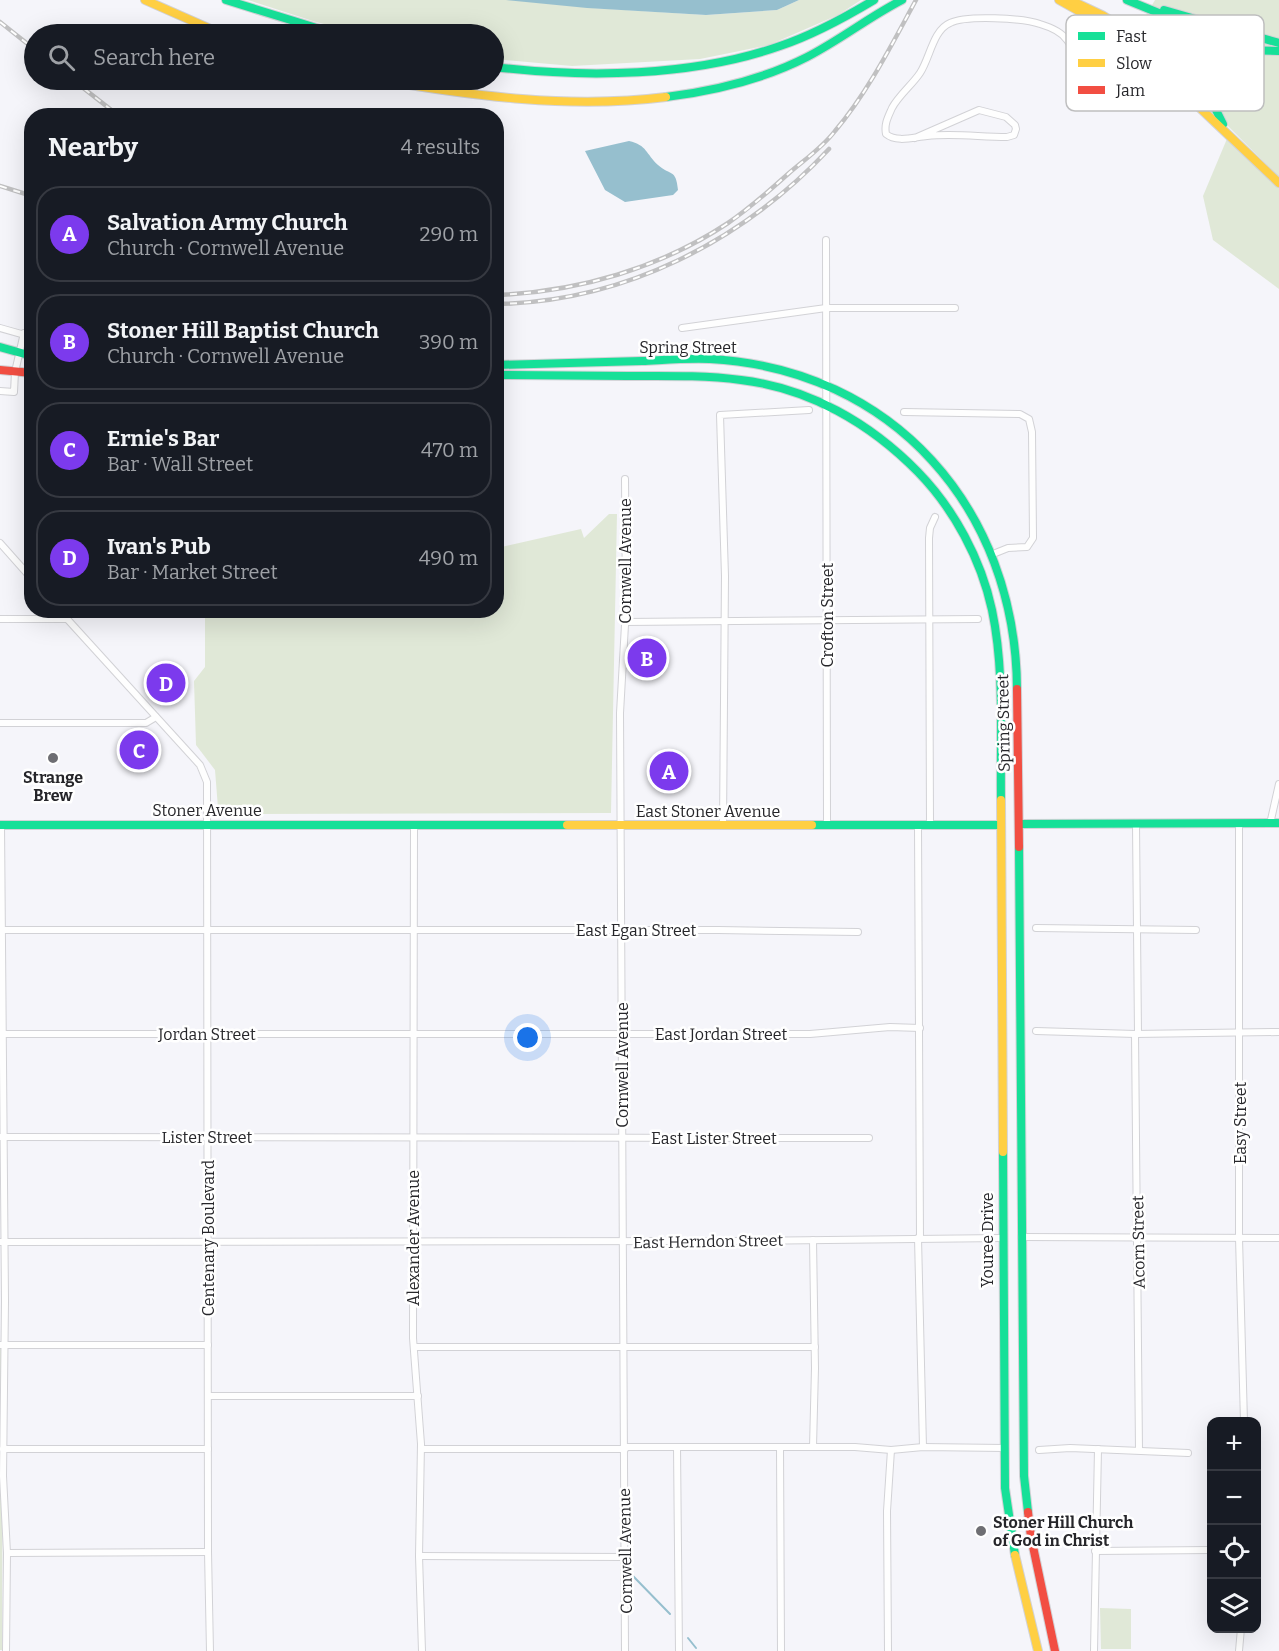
<!DOCTYPE html>
<html lang="en">
<head>
<meta charset="utf-8">
<style>
	:root { --surface:#171b24; --page:#242831; --text:#f1f3f6; --muted:#9ea1a6; --line:#363941; --accent:#7c3aed }
	body { margin:0; font-family:Bitter,serif; background:var(--page); color:var(--text) }
	.controls { position:absolute; right:18px; bottom:18px; display:grid; overflow:hidden; border-radius:12px; box-shadow:0 6px 24px #0002 }
	.controls button { width:54px; height:54px; display:grid; place-items:center; padding:0; border:0; border-bottom:2px solid var(--line); background:var(--surface); color:var(--text); font:30px sans-serif }
	.you { position:absolute; left:528px; top:1038px; width:21px; height:21px; margin:-15px; border:4px solid #fff; border-radius:50%; background:#1a73e8; box-shadow:0 0 0 9px #1a73e833 }
	.badge { display:grid; place-items:center; width:39px; height:39px; border-radius:50%; background:var(--accent); color:#fff; font-size:20px; font-weight:700 }
	.pin { position:absolute; translate:-50% -50%; border:3px solid #fff; box-shadow:0 2px 6px #0006 }
	.list { margin:0; padding:0; list-style:none }
	h2 { display:flex; justify-content:space-between; align-items:center; height:78px; margin:0; padding:0 24px; font-size:26px }
	h2 small { font-size:20px; font-weight:400; color:var(--muted) }
	.list li { display:grid; grid-template-columns:39px 1fr auto; gap:18px; align-items:center; box-sizing:border-box; height:96px; margin:0 12px 12px; padding:0 12px; border:2px solid var(--line); border-radius:24px }
	.list b { display:block; font-size:22px; white-space:nowrap }
	.list p { margin:0; font-size:20px; white-space:nowrap; color:var(--muted) }
	.list em { font-size:20px; font-style:normal; color:var(--muted) }
	.icon { flex:none; width:33px; height:33px; fill:none; stroke:currentColor; stroke-width:2; stroke-linecap:round; stroke-linejoin:round }
	.map { position:relative; flex:none; width:1279px; height:1651px; overflow:hidden }
	.search { position:absolute; background:var(--surface); box-shadow:0 6px 24px #0002; left:24px; top:24px; width:480px; height:66px; display:flex; align-items:center; gap:15px; box-sizing:border-box; padding:0 21px; border-radius:33px; color:var(--muted); font-size:22px }
	.panel { position:absolute; background:var(--surface); box-shadow:0 6px 24px #0002; left:24px; top:108px; width:480px; height:510px; border-radius:24px }
	.map>svg:first-child { display:block }
</style>
</head>
<body>
<div class="map">
<svg width="1279" height="1651" viewBox="0 0 1279 1651">
	<rect width="100%" height="100%" fill="#f5f5fa"/>
	<g fill="#e0e8d7">
		<polygon points="248,0 513,0 593,8 706,15 777,10 799,0 861,0 838,15 769,45 700,59 572,66 494,59 494,34 363,34 316,22"/>
		<polygon points="1155,0 1279,0 1279,177 1204,102 1142,22"/>
		<polygon points="1229,134 1279,186 1279,289 1213,240 1203,196"/>
		<polygon points="609,514 617,514 611,813 226,814 218,808 215,770 196,745 194,681 205,667 205,611 496,610 497,548 581,529 584,538"/>
		<polygon points="0,1347 3,1347 2,1650 0,1650"/>
		<polygon points="1100,1608 1131,1609 1131,1649 1101,1649"/>
	</g>
	<g fill="#96bfce">
		<polygon points="506,0 799,0 777,10 706,15 587,8"/>
		<path d="M 629,141 C 647,145 646,154 658,165 C 670,176 676,168 678,190 L 673,195 L 625,202 L 605,190 L 585,151 Z"/>
	</g>
	<g fill="none" stroke-linecap="round" stroke-linejoin="round">
		<g stroke="#96bfce" stroke-width="2">
			<polyline points="632,1575 670,1614"/>
			<polyline points="688,1638 696,1648"/>
		</g>
		<defs>
			<g id="street">
				<path d="M 1198,72 C 1198,56 1205,49 1220,45"/>
				<path d="M 1203,81 C 1229,96 1251,67 1228,48"/>
				<path d="M 915,138 L 979,110 L 1006,117 L 1015,125 L 1016,129 L 1014,135 L 1007,137 C 980,137 954,133 927,136 C 914,137 897,143 886,134 C 884,124 888,117 892,108 C 899,95 912,85 920,73 C 930,58 933,30 950,23 C 966,15 1023,18 1040,24 C 1050,27 1061,31 1067,40 C 1079,55 1081,80 1102,85 L 1120,80 L 1139,68"/>
				<polyline points="826,240 827,826"/>
				<polyline points="0,328 32,337"/>
				<polyline points="682,328 826,308 955,308"/>
				<polyline points="0,391 14,392 15,372 24,333"/>
				<polyline points="904,412 1020,414 1029,419 1032,432 1033,538 1027,547 1008,548 993,554"/>
				<polyline points="0,543 32,579"/>
				<polyline points="59,610 200,765 207,782 208,1552 210,1651"/>
				<polyline points="0,619 66,619"/>
				<polyline points="625,622 978,619"/>
				<polyline points="0,723 146,723 156,717"/>
				<polyline points="1136,824 1138,1034"/>
				<polyline points="1239,824 1239,1238 1244,1422"/>
				<polyline points="1270,824 1279,784"/>
				<polyline points="1,825 5,1301 3,1476 7,1553 6,1651"/>
				<polyline points="414,825 413,1338 421,1444 419,1556 422,1651"/>
				<polyline points="723,826 725,576 720,415 809,410"/>
				<polyline points="918,826 920,1238"/>
				<polyline points="930,826 929,538 930,528 935,517"/>
				<polyline points="1036,928 1196,930"/>
				<polyline points="3,930 718,930 858,932"/>
				<polyline points="1036,1031 1135,1034 1279,1032"/>
				<polyline points="0,1034 810,1034 890,1027 920,1028"/>
				<polyline points="1135,1034 1139,1450"/>
				<polyline points="0,1137 869,1138"/>
				<polyline points="1021,1237 1279,1238"/>
				<polyline points="918,1238 923,1447"/>
				<polyline points="813,1240 815,1368 813,1447"/>
				<polyline points="0,1242 731,1241 1002,1238"/>
				<polyline points="0,1345 208,1345"/>
				<polyline points="414,1347 815,1347"/>
				<polyline points="208,1396 418,1396"/>
				<polyline points="625,1447 855,1447 891,1450 923,1447 1004,1448"/>
				<polyline points="677,1447 679,1651"/>
				<polyline points="780,1447 781,1651"/>
				<polyline points="3,1449 208,1449"/>
				<polyline points="421,1449 625,1449"/>
				<polyline points="1039,1450 1070,1448 1188,1453"/>
				<polyline points="1095,1551 1212,1550"/>
				<polyline points="7,1553 208,1552"/>
				<polyline points="419,1556 625,1557"/>
				<polyline points="625,1651 620,713 626,607 625,479"/>
				<polyline points="888,1651 887,1511 891,1450"/>
				<polyline points="1094,1651 1098,1449"/>
				<polyline points="1239,1651 1241,1628"/>
			</g>
			<g id="fast">
				<polyline points="226,0 336,34"/>
				<polyline points="1127,0 1171,18 1214,43 1238,50 1279,51"/>
				<polyline points="1164,10 1279,43"/>
				<polyline points="1138,38 1189,63 1196,70 1223,124"/>
				<path d="M 494,67 C 585,78 692,77 780,46 C 813,35 844,18 874,0"/>
				<path d="M 666,97 C 714,91 764,79 807,57 C 840,40 869,17 902,0"/>
				<polyline points="0,347 32,356"/>
				<path d="M 496,365 C 545,364 593,362 642,361 C 664,360 687,358 710,359 C 893,369 1016,509 1017,689"/>
				<path d="M 496,375 C 540,375 584,376 627,376 C 665,376 703,375 741,380 C 809,388 870,423 918,472 C 954,509 981,559 992,610 C 1005,672 1000,737 1001,800"/>
				<polyline points="1019,824 1279,823"/>
				<polyline points="0,825 567,825"/>
				<polyline points="812,825 1001,825"/>
				<polyline points="1019,847 1024,1476 1028,1512"/>
				<polyline points="1003,1152 1005,1488 1015,1555"/>
			</g>
			<g id="slow">
				<polyline points="145,0 222,34"/>
				<polyline points="1059,0 1093,19 1112,36 1145,73 1177,88"/>
				<polyline points="1070,0 1102,15 1128,31 1180,89 1279,183"/>
				<path d="M 379,80 C 474,96 570,109 666,97"/>
				<polyline points="1001,800 1003,1152"/>
				<polyline points="567,825 812,825"/>
				<polyline points="1015,1555 1038,1651"/>
			</g>
			<g id="jam">
				<polyline points="0,370 32,373"/>
				<polyline points="1017,689 1019,847"/>
				<polyline points="1028,1512 1031,1537 1055,1651"/>
			</g>
		</defs>
		<use href="#street" stroke="#d2d2d6" stroke-width="8"/>
		<use href="#fast" stroke="#d2d2d6" stroke-width="10"/>
		<use href="#slow" stroke="#d2d2d6" stroke-width="10"/>
		<use href="#jam" stroke="#d2d2d6" stroke-width="10"/>
		<use href="#street" stroke="#fefefe" stroke-width="6"/>
		<use href="#fast" stroke="#16e098" stroke-width="8"/>
		<use href="#slow" stroke="#ffcf43" stroke-width="8"/>
		<use href="#jam" stroke="#f24e42" stroke-width="8"/>
		<defs>
			<g id="rail">
				<polyline points="0,22 34,49"/>
				<polyline points="73,80 119,116"/>
				<polyline points="0,186 32,196"/>
				<path d="M 496,295 C 578,292 660,268 728,223 C 750,208 769,191 788,174 C 804,160 822,148 835,131 C 868,92 892,44 916,0"/>
				<path d="M 496,304 C 624,302 743,241 829,149"/>
			</g>
		</defs>
		<use href="#rail" stroke="#c0c0c1" stroke-width="4.5"/>
		<use href="#rail" stroke="#fff" stroke-width="2" stroke-dasharray="7" stroke-linecap="butt"/>
	</g>
	<g fill="#6e6e73" stroke="#fff" stroke-width="2">
		<circle cx="53" cy="758" r="6"/>
		<circle cx="981" cy="1531" r="6"/>
	</g>
	<g text-anchor="middle" stroke-width="5" stroke-linejoin="round" paint-order="stroke">
		<g font-size="16" fill="#26262a" stroke="#fff">
			<text x="688" y="353">Spring Street</text>
			<text transform="translate(625 561) rotate(-90)" y="6">Cornwell Avenue</text>
			<text transform="translate(827 615) rotate(-90)" y="6">Crofton Street</text>
			<text transform="translate(1003 723) rotate(-91)" y="6">Spring Street</text>
			<text x="207" y="816">Stoner Avenue</text>
			<text x="708" y="817">East Stoner Avenue</text>
			<text x="636" y="936">East Egan Street</text>
			<text x="207" y="1040">Jordan Street</text>
			<text x="721" y="1040">East Jordan Street</text>
			<text transform="translate(622 1065) rotate(-90)" y="6">Cornwell Avenue</text>
			<text transform="translate(1240 1123) rotate(-90)" y="6">Easy Street</text>
			<text x="207" y="1143">Lister Street</text>
			<text x="714" y="1144">East Lister Street</text>
			<text transform="translate(208 1238) rotate(-90)" y="6">Centenary Boulevard</text>
			<text transform="translate(413 1238) rotate(-90)" y="6">Alexander Avenue</text>
			<text transform="translate(987 1240) rotate(-90)" y="6">Youree Drive</text>
			<text transform="translate(708 1241) rotate(-1)" y="6">East Herndon Street</text>
			<text transform="translate(1138 1242) rotate(-91)" y="6">Acorn Street</text>
			<text transform="translate(625 1551) rotate(-91)" y="6">Cornwell Avenue</text>
		</g>
		<g font-size="16" font-weight="bold" fill="#26262a" stroke="#fff">
			<text x="53" y="783">Strange<tspan x="53" dy="18">Brew</tspan></text>
			<text x="993" y="1528" text-anchor="start">Stoner Hill Church<tspan x="993" dy="18">of God in Christ</tspan></text>
		</g>
	</g>
	<rect x="1066" y="15" width="198" height="96" rx="9" fill="#fff" stroke="#bebebf" stroke-width="1.5"/>
	<rect x="1078" y="32" width="27" height="8" fill="#16e098"/>
	<rect x="1078" y="59" width="27" height="8" fill="#ffcf43"/>
	<rect x="1078" y="86" width="27" height="8" fill="#f24e42"/>
	<g font-size="16" fill="#26262a">
		<text x="1116" y="42">Fast</text>
		<text x="1116" y="69">Slow</text>
		<text x="1116" y="96">Jam</text>
	</g>
</svg>
<div class="controls">
<button>+</button>
<button>−</button>
<button><svg class="icon" aria-label="locate" viewBox="0 0 24 24"><circle cx="12" cy="12" r="6"/><path d="M12 2v4M12 18v4M2 12h4M18 12h4"/></svg></button>
<button><svg class="icon" aria-label="layers" viewBox="0 0 24 24"><path d="M12 4l9 5-9 5-9-5zM3 14l9 5 9-5"/></svg></button>
</div>
<div class="you"></div>
<div class="pin badge" style="left:669px;top:771px">A</div>
<div class="pin badge" style="left:647px;top:658px">B</div>
<div class="pin badge" style="left:139px;top:750px">C</div>
<div class="pin badge" style="left:166px;top:683px">D</div>
<div class="search"><svg class="icon" aria-label="search" viewBox="0 0 24 24"><circle cx="10" cy="10" r="6"/><path d="M15 15l6 6"/></svg>Search here</div>
<section class="panel">
<h2>Nearby<small>4 results</small></h2>
<ul class="list">
<li><span class="badge">A</span><div><b>Salvation Army Church</b><p>Church · Cornwell Avenue</p></div><em>290 m</em></li>
<li><span class="badge">B</span><div><b>Stoner Hill Baptist Church</b><p>Church · Cornwell Avenue</p></div><em>390 m</em></li>
<li><span class="badge">C</span><div><b>Ernie's Bar</b><p>Bar · Wall Street</p></div><em>470 m</em></li>
<li><span class="badge">D</span><div><b>Ivan's Pub</b><p>Bar · Market Street</p></div><em>490 m</em></li>
</ul>
</section>
</div>
</body>
</html>
